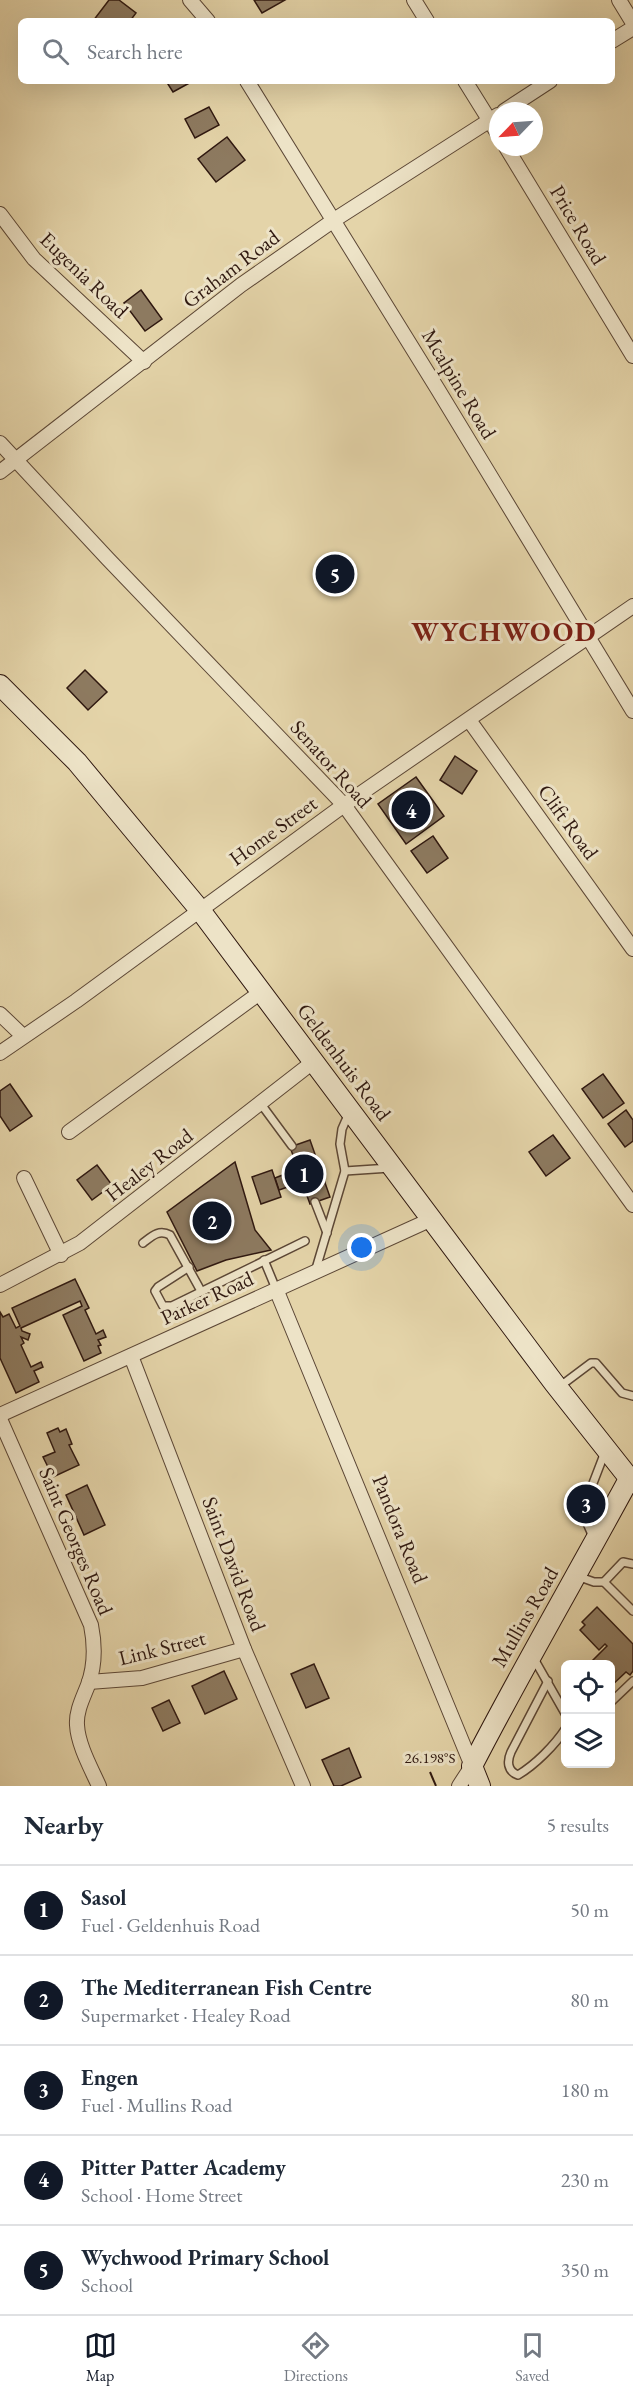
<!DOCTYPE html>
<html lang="en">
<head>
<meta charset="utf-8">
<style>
	:root { --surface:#fff; --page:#f2f2f3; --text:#1f2937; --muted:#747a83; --line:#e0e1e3; --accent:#111827 }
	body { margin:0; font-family:"EB Garamond",serif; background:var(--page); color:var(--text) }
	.controls { position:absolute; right:18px; bottom:18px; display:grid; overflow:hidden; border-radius:9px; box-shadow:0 6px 24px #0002 }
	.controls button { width:54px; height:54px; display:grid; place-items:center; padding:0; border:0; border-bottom:2px solid var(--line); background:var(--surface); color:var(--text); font:30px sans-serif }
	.compass { position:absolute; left:489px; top:102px; width:54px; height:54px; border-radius:50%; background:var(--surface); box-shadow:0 6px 24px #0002; rotate:245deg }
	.you { position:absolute; left:362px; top:1248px; width:21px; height:21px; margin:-15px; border:4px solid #fff; border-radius:50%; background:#1a73e8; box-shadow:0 0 0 9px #1a73e833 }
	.badge { display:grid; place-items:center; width:39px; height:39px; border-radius:50%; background:var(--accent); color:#fff; font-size:20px; font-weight:700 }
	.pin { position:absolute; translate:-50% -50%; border:3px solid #fff; box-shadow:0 2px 6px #0006 }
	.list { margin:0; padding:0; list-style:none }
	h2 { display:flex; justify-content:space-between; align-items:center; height:78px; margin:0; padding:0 24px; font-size:26px }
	h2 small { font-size:20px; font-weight:400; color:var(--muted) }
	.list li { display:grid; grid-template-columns:39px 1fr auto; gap:18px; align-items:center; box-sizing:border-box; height:90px; padding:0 24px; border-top:2px solid var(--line) }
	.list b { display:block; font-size:22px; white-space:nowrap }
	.list p { margin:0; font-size:20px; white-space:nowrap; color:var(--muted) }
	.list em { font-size:20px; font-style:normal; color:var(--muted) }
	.icon { flex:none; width:33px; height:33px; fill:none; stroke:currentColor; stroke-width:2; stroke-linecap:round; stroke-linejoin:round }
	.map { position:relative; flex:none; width:633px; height:1786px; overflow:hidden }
	.search { position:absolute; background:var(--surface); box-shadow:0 6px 24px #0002; left:18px; right:18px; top:18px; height:66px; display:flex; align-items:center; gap:15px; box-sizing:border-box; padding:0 21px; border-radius:9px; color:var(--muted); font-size:22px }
	.sheet { height:528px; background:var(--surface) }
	nav { display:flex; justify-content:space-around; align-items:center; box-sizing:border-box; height:84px; border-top:2px solid var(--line); background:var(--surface); font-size:16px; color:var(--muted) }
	nav a { display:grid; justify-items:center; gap:3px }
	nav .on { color:var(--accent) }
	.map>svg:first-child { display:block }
</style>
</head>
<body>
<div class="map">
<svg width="633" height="1786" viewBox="0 0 633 1786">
	<rect width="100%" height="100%" fill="#e4d4a9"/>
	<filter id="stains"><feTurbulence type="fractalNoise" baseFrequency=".00333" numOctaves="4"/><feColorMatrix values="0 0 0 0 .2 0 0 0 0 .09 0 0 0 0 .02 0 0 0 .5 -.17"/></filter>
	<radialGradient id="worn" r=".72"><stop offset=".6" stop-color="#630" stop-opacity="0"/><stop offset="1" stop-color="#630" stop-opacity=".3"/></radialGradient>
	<g fill="#8d7a60" stroke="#2f1810" stroke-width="1.5">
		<polygon points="109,0 119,0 136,13 130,21 93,21"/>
		<polygon points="254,0 285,0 262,13"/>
		<polygon points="166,81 193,81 173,92"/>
		<polygon points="209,107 219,125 195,138 185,119"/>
		<polygon points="227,137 245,160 216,182 198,159"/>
		<polygon points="141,290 162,319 145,331 124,303"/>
		<polygon points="85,670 107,692 88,710 67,688"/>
		<polygon points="455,756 477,771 462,794 440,780"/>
		<polygon points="416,777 444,816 406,844 378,804"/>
		<polygon points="433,836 448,858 427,873 411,851"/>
		<polygon points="603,1074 624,1103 603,1118 582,1089"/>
		<polygon points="10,1084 32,1116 10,1131 0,1116 0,1091"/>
		<polygon points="626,1110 633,1120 633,1141 625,1147 608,1124"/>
		<polygon points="553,1135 570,1158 546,1176 529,1152"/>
		<polygon points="310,1140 330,1197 310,1204 302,1182 279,1190 275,1178 298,1169 290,1147"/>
		<polygon points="235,1162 255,1230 271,1250 226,1260 197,1271 167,1212"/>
		<polygon points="97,1165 112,1185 92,1200 77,1180"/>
		<polygon points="272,1170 281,1197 261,1204 252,1177"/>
		<polygon points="75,1279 89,1308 85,1310 96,1334 103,1330 106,1337 98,1340 101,1345 98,1346 101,1353 84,1361 63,1315 82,1306 80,1301 21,1328 22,1331 30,1334 28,1340 21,1337 24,1343 21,1345 31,1367 41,1362 43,1367 34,1371 39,1382 16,1393 0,1358 0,1312 3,1317 9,1314 16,1328 20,1326 12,1308"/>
		<polygon points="58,1428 60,1432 66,1429 72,1444 69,1445 79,1465 53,1477 43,1457 55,1452 47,1433"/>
		<polygon points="87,1485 105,1525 84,1535 66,1495"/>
		<polygon points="585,1490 600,1493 593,1523 577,1519 578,1513 572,1512 576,1494 583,1495"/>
		<polygon points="597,1607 633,1644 633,1671 630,1675 626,1672 610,1687 610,1664 589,1664 607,1646 605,1644 599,1650 580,1630 585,1625 582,1622"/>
		<polygon points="314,1664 329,1698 306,1708 291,1674"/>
		<polygon points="224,1671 237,1699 205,1714 192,1686"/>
		<polygon points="169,1700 180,1723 163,1731 152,1708"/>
		<polygon points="349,1748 361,1777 341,1786 334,1786 322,1760"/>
	</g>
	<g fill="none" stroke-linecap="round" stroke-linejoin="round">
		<defs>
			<g id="lane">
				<polyline points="261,1104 292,1146"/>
				<polyline points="345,1171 390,1168"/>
				<polyline points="315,1202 327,1233"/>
				<path d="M 143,1243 C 152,1236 159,1229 170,1235 L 201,1291"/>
				<polyline points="264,1260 276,1289"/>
				<polyline points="189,1267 158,1287 155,1291 163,1306 172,1306 305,1241"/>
				<polyline points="315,1272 345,1171 340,1144 342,1129 349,1113"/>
				<polyline points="559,1387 591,1363 596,1363 622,1393 633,1396"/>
				<polyline points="590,1491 605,1452"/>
				<polyline points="586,1521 594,1539"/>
				<polyline points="577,1576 594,1582 604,1582 623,1562 633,1564"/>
				<polyline points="604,1582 633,1611"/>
				<polyline points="533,1657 566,1715"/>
				<path d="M 548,1681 L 511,1752 C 507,1761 507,1771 518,1775 C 535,1765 555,1745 566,1728"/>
				<polyline points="610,1703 633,1681"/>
			</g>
			<g id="street">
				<polyline points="190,0 208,21"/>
				<polyline points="414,0 427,21"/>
				<polyline points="619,0 633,23"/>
				<polyline points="612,41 633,28"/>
				<polyline points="247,81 437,388 633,711"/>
				<polyline points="465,81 498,134"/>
				<polyline points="504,111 550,81"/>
				<polyline points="506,147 633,356"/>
				<polyline points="0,214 34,259 144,362"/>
				<polyline points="0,443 108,559 344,805 633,1205"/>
				<polyline points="0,472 241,285 334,220 498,115"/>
				<polyline points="469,720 633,949"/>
				<polyline points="0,1014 23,1036"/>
				<polyline points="0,1053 76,1001 344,805 633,606"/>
				<polyline points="69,1132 261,992"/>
				<polyline points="24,1178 61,1255"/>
				<polyline points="0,1285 80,1243 313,1062"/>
				<polyline points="276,1289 472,1766 459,1786"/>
				<polyline points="131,1356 244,1649 303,1786"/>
				<polyline points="0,1415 432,1219"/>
				<path d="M 0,1419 L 91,1625 C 95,1645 95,1666 88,1685 C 83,1698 76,1711 77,1725 C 78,1745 91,1768 99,1786"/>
				<polyline points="89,1682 142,1678 244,1649"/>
			</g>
			<g id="secondary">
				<polyline points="0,685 77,762 200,910 554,1383 633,1483"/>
				<path d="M 480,1786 L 472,1766 C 522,1669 577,1575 629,1479"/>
			</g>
		</defs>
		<use href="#lane" stroke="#5c4736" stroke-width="10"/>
		<use href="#street" stroke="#5c4736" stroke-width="16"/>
		<use href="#secondary" stroke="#2f1810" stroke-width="22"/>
		<use href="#lane" stroke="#ede3c7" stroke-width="7"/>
		<use href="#street" stroke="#ede3c7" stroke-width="14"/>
		<use href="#secondary" stroke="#ede3c7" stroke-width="20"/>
	</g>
	<path fill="none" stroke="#2f1810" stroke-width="2" d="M 430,1772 L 436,1786"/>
	<g text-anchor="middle" stroke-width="6" stroke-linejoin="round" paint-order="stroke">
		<g font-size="21" fill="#2f1810" stroke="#ede3c7">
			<text transform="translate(578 225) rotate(59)" y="7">Price Road</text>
			<text transform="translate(231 269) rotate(-37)" y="7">Graham Road</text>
			<text transform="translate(84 275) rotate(44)" y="7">Eugenia Road</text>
			<text transform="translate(459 384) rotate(59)" y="7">Mcalpine Road</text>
			<text transform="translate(331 764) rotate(48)" y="7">Senator Road</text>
			<text transform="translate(568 822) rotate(54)" y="7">Clift Road</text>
			<text transform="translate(273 831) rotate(-36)" y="7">Home Street</text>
			<text transform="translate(344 1062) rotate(53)" y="7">Geldenhuis Road</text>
			<text transform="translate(149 1165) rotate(-38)" y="7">Healey Road</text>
			<text transform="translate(207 1298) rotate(-25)" y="7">Parker Road</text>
			<text transform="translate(400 1529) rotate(68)" y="7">Pandora Road</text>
			<text transform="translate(76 1541) rotate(67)" y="7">Saint Georges Road</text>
			<text transform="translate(234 1564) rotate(69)" y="7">Saint David Road</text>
			<text transform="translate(525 1617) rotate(-60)" y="7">Mullins Road</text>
			<text transform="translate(162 1648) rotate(-14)" y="7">Link Street</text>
		</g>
		<g font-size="27" font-weight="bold" letter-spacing="1.5" fill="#7a1f14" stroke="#ede3c7">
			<text x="504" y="641">WYCHWOOD</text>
		</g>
	</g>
	<g font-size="15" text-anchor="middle" fill="#2f1810" stroke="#ede3c7" stroke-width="6" stroke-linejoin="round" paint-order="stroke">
		<text x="430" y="1763">26.198°S</text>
	</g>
	<rect width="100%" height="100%" filter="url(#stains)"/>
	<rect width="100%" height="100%" fill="url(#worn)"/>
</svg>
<div class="controls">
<button><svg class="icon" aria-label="locate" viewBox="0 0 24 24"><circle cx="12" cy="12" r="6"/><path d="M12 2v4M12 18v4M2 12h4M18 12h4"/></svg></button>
<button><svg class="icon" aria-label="layers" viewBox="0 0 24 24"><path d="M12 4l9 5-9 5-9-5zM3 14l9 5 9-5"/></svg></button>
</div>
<svg class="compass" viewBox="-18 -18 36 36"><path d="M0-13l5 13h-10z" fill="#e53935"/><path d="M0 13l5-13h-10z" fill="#747a83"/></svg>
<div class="you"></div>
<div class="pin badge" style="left:304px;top:1174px">1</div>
<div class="pin badge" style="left:212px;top:1221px">2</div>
<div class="pin badge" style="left:586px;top:1504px">3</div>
<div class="pin badge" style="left:411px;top:810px">4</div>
<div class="pin badge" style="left:335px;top:574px">5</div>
<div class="search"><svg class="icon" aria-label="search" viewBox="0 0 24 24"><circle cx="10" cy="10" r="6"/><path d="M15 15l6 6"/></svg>Search here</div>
</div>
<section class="sheet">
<h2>Nearby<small>5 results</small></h2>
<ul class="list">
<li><span class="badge">1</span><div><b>Sasol</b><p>Fuel · Geldenhuis Road</p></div><em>50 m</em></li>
<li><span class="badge">2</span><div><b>The Mediterranean Fish Centre</b><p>Supermarket · Healey Road</p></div><em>80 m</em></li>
<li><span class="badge">3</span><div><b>Engen</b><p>Fuel · Mullins Road</p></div><em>180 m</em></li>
<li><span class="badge">4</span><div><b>Pitter Patter Academy</b><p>School · Home Street</p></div><em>230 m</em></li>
<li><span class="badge">5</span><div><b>Wychwood Primary School</b><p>School</p></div><em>350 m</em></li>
</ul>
</section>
<nav>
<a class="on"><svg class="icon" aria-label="map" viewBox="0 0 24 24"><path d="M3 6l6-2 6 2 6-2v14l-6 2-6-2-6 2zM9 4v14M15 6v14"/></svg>Map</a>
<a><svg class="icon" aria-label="directions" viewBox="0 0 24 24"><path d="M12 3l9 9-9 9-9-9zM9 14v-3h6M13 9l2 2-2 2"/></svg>Directions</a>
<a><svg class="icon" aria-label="saved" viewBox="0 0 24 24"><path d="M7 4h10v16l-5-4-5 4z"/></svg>Saved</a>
</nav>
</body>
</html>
